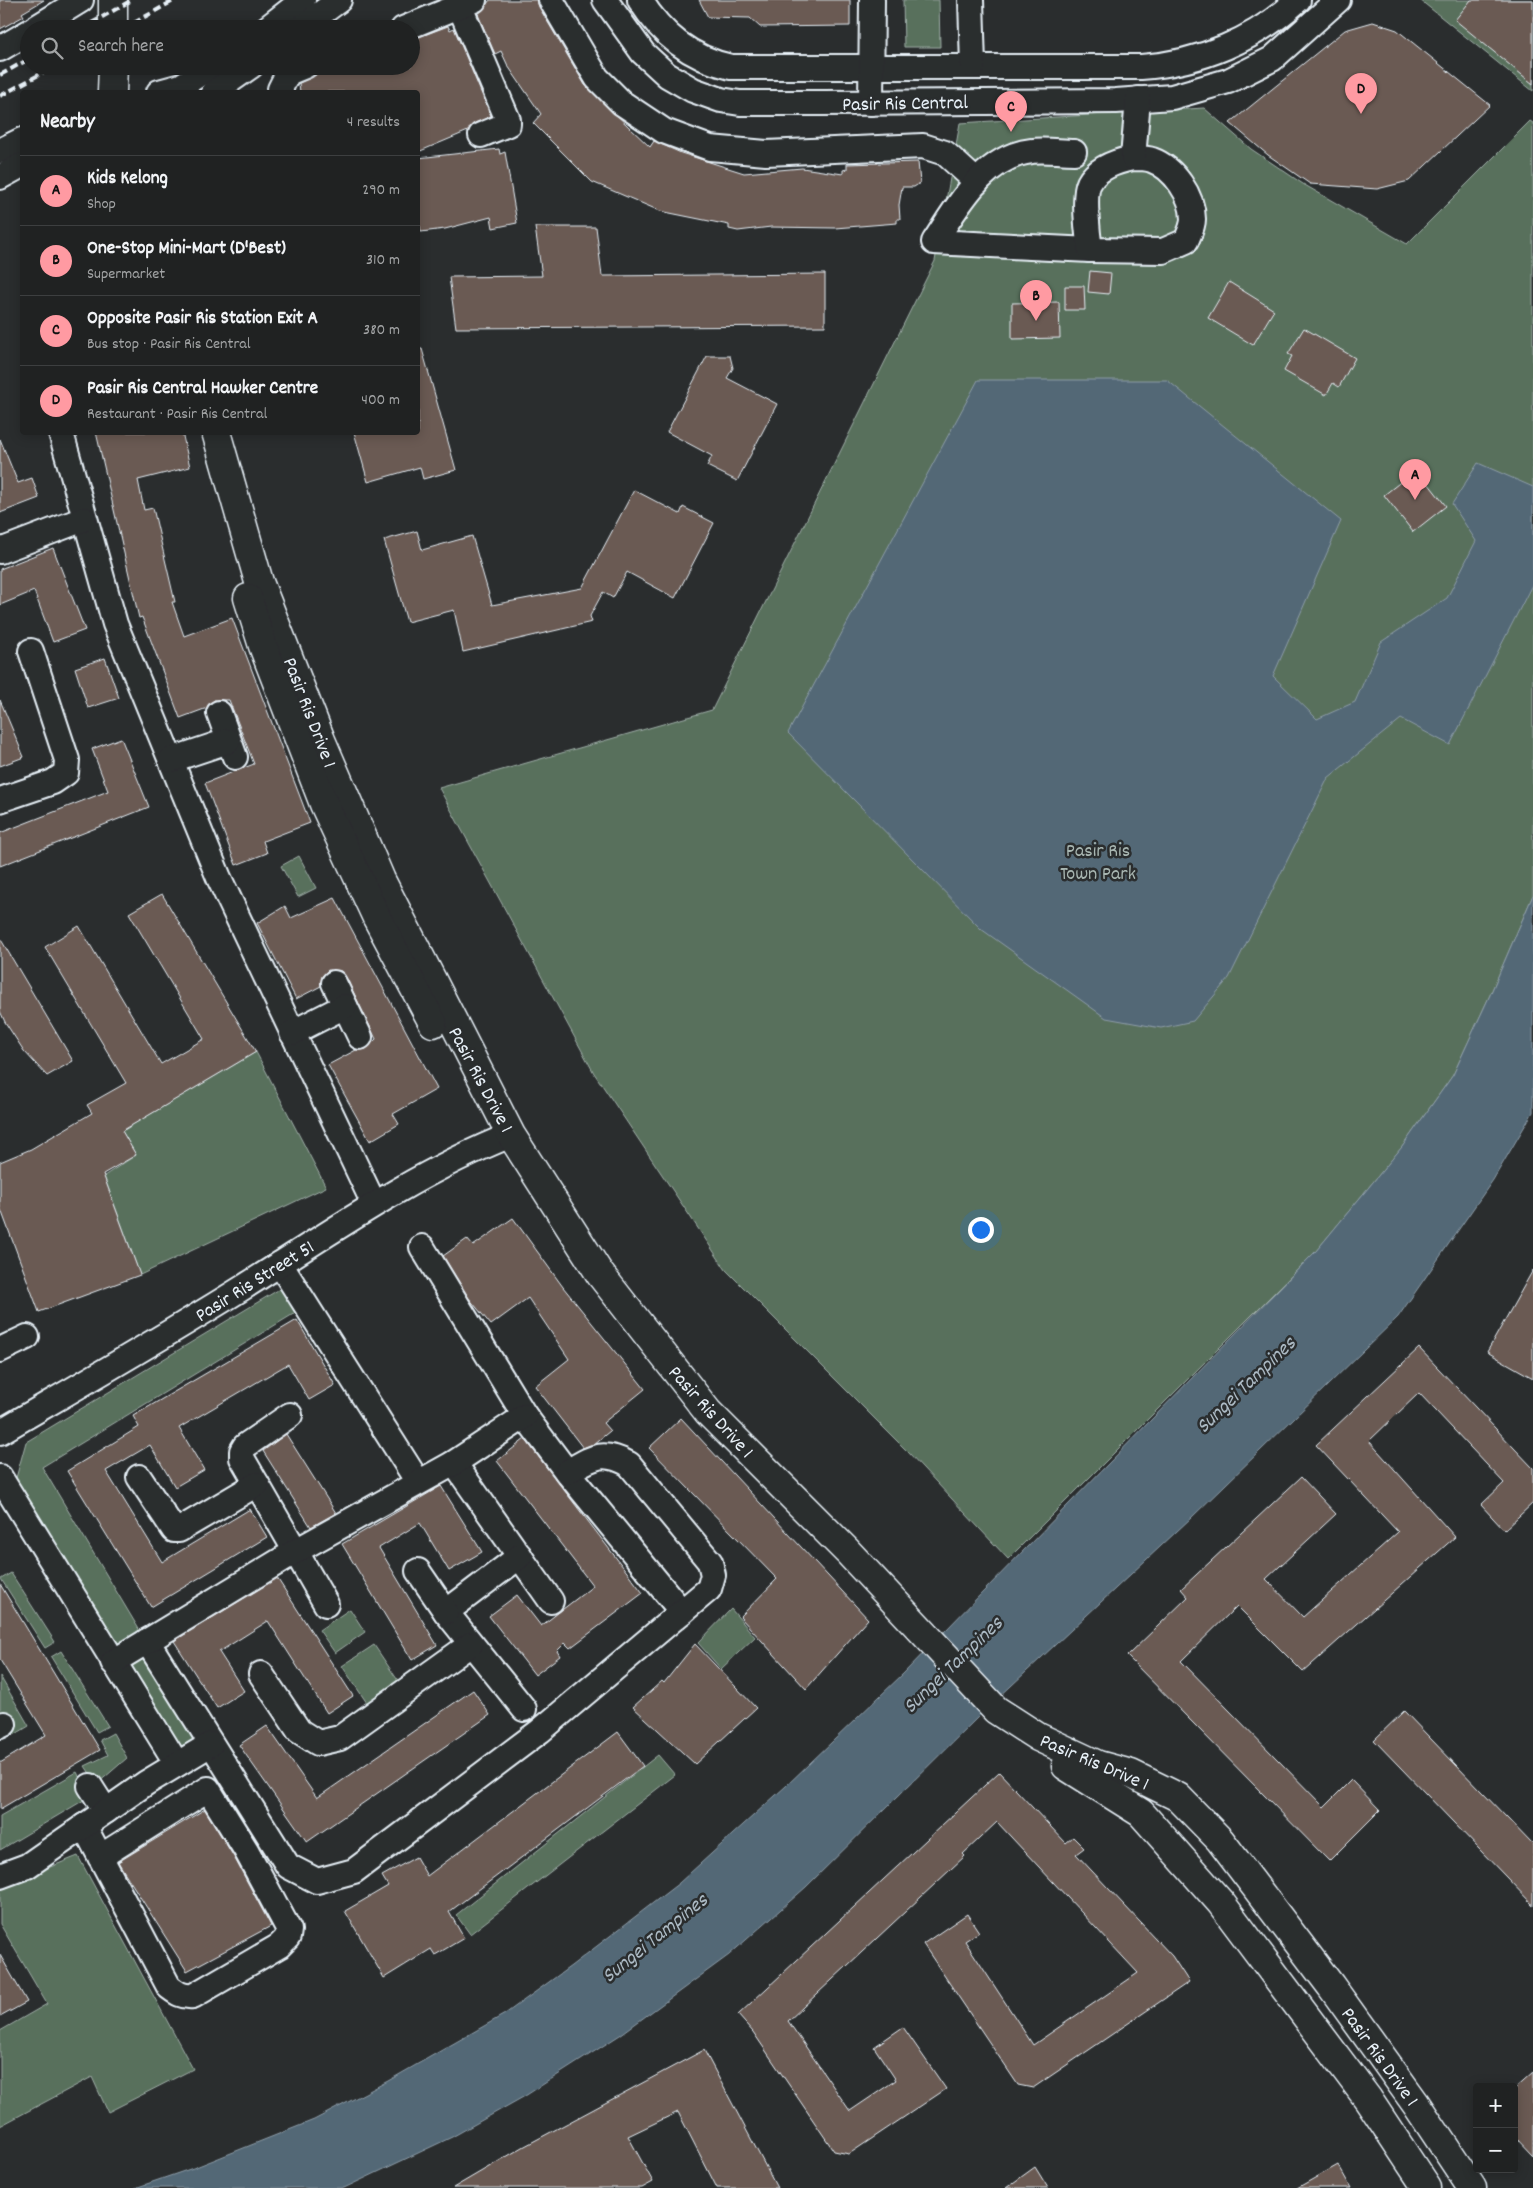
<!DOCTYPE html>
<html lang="en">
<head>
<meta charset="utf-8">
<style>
	:root { --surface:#202222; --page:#2d2f2f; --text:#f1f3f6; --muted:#a2a4a5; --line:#3d3f40; --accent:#ff9aa2 }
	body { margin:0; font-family:Dekko,sans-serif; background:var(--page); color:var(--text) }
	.controls { position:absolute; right:15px; bottom:15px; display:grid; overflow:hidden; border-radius:5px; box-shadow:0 2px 12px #0003 }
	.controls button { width:45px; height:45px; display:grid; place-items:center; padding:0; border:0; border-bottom:1px solid var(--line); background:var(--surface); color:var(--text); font:25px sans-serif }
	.you { position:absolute; left:980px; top:1229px; width:18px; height:18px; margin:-12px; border:4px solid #fff; border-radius:50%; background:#1a73e8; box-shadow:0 0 0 8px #1a73e833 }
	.badge { display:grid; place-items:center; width:32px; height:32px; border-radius:50%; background:var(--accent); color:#111; font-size:16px; font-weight:700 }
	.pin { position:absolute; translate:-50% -41px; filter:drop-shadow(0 1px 2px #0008) }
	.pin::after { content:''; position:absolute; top:26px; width:18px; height:15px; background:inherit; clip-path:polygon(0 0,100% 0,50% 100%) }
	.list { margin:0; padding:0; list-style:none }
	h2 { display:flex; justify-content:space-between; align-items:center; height:65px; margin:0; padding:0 20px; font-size:21px }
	h2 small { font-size:16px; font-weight:400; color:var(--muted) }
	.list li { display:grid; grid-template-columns:32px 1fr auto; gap:15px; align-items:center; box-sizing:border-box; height:70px; padding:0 20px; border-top:1px solid var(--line) }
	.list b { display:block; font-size:19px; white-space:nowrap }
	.list p { margin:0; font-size:16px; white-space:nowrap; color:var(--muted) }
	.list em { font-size:16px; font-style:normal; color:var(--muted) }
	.icon { flex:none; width:28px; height:28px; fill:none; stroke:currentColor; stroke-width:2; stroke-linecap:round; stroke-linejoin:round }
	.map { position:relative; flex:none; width:1533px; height:2188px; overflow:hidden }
	.search { position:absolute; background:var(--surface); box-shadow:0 2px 12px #0003; left:20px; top:20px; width:400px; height:55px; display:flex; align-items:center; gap:12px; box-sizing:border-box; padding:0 18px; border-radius:28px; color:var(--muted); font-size:19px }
	.panel { position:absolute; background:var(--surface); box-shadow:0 2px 12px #0003; left:20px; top:90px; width:400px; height:345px; border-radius:5px }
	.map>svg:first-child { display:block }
</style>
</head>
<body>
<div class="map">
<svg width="1533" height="2188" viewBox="0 0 1533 2188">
	<rect width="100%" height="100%" fill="#2a2d2e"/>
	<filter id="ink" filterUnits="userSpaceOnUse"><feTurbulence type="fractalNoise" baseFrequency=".02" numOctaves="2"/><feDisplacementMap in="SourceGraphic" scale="10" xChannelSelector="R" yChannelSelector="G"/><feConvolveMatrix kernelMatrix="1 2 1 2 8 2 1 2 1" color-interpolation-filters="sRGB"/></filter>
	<g filter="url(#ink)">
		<g fill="#596f5b" stroke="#a0b0aa">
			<polygon points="903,0 939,0 940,47 904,47"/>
			<polygon points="1420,0 1533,0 1533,91"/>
			<polygon points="1204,108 1251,149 1303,184 1407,244 1530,121 1533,123 1533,895 1490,995 1453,1075 1402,1147 1316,1251 1008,1559 909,1453 726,1270 594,1073 439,788 712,710 935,261 960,123"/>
			<polygon points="299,856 316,888 298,897 281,866"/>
			<polygon points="256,1052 326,1187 140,1275 104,1176 136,1155 122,1131"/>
			<polygon points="283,1287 295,1313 42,1467 143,1636 118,1647 16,1478 26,1442"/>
			<polygon points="11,1573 55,1642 45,1648 1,1579"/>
			<polygon points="350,1609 365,1632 335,1653 319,1630"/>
			<polygon points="731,1609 755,1637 721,1669 698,1643"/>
			<polygon points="147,1641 211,1744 177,1764 113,1662"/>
			<polygon points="374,1645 399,1682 367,1703 342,1666"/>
			<polygon points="61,1651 108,1726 97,1732 51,1657"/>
			<polygon points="0,1676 29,1726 14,1735 2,1712 0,1713"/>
			<polygon points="113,1733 127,1758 97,1784 85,1766 108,1755 100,1740"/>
			<polygon points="658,1755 675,1775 470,1934 456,1915"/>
			<polygon points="77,1772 89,1797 0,1850 0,1816"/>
			<polygon points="78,1856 193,2069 108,2112 92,2077 0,2126 0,2031 47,2004 0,1924 0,1887"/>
		</g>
		<g fill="#526776" stroke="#8e9eaa">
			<polygon points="978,380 1167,380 1341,521 1273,676 1317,719 1355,702 1381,642 1447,598 1476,541 1452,504 1478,463 1533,487 1533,583 1450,745 1401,719 1328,778 1229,978 1193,1021 1161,1028 1106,1018 981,929 788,733"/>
			<polygon points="1533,895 1533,1112 1493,1180 1398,1317 1191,1518 981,1714 806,1887 729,1955 620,2035 525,2096 452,2137 344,2188 135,2188 196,2167 314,2120 388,2081 505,2014 571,1966 679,1883 786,1786 903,1674 1316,1251 1402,1147 1453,1075 1490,995"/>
		</g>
		<g fill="#6b5a53" stroke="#e8f1f8">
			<polygon points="0,0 44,0 22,13 24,16 0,29"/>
			<polygon points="490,0 537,0 539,7 585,85 650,147 654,141 681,153 744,173 802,168 843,174 843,170 847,169 847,164 918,162 920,183 914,187 902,187 899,205 900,219 897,219 897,223 835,228 771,227 738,231 729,229 729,225 660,211 592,182 533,123 541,114 508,66 501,51 495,54 478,15"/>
			<polygon points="699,0 850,0 850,26 760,27 750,18 708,17"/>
			<polygon points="1471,0 1533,0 1533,84 1455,20"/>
			<polygon points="1373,22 1397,30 1490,105 1409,181 1377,189 1310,184 1268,155 1230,123 1345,30"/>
			<polygon points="448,26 450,30 454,28 491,116 475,123 468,131 418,152 418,92 300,92 299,83 316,75 318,66 411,66 411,40"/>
			<polygon points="499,149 500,154 505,152 517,223 493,228 491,217 445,229 421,232 420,226 418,226 418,158"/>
			<polygon points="535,227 596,227 602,276 825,274 825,326 456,328 449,277 542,276"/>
			<polygon points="1090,271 1111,273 1109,294 1088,292"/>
			<polygon points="1229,282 1274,310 1253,345 1208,318"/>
			<polygon points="1065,286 1084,286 1085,310 1065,310"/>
			<polygon points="1059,302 1060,338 1012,339 1012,303"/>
			<polygon points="1304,328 1355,358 1339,387 1333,383 1326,395 1284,371 1292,356 1288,354"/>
			<polygon points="418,349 422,349 456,470 423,479 420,467 368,482 354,432 418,432"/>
			<polygon points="707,356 730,356 733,368 727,378 777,404 737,481 707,466 712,456 667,432"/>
			<polygon points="96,432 182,432 190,467 138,480 144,510 153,508 175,602 172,602 184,636 232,618 310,823 263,841 267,853 236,865 205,783 254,764 229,700 214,700 207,708 180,718 142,617 139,618"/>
			<polygon points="0,439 18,483 32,478 39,498 0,513"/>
			<polygon points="1417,469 1446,506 1413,532 1384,495"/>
			<polygon points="634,490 680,514 683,507 714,523 675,598 627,572 613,598 603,592 590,616 592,622 463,652 454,610 407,622 384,540 417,531 422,550 472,536 492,605 582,588"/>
			<polygon points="53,548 85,630 53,642 34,591 0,605 0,569"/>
			<polygon points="105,658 119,698 88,708 75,668"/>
			<polygon points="0,700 24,757 0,766"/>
			<polygon points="121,738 149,807 0,866 0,833 108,791 92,749"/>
			<polygon points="162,894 256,1052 122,1131 136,1155 103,1174 140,1275 39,1312 0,1207 0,1162 31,1149 92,1113 87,1105 126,1083 45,947 79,926 161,1064 204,1039 129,913"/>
			<polygon points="335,898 437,1089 393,1114 399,1124 370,1141 328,1065 356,1050 366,1049 376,1039 346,977 341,971 328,970 322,976 321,986 296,999 257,923 285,906 291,918"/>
			<polygon points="0,938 73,1061 47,1076 24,1051 5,1022 0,1011"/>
			<polygon points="513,1218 563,1287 645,1389 603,1423 610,1431 594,1444 583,1448 535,1386 569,1359 528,1298 491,1325 468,1297 443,1256 467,1239 473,1246"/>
			<polygon points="1533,1270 1533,1378 1487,1352"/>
			<polygon points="297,1320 335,1385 309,1400 288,1364 179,1428 204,1470 175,1487 150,1445 106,1471 162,1562 250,1509 267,1537 151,1607 67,1471 139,1427 133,1416"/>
			<polygon points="1419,1348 1533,1468 1533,1503 1504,1530 1481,1505 1504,1483 1419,1393 1369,1441 1455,1537 1303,1672 1237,1606 1181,1661 1324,1807 1351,1780 1380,1810 1329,1861 1127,1656 1188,1597 1181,1589 1301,1477 1336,1514 1266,1579 1303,1617 1398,1532 1316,1445"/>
			<polygon points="681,1418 868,1619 806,1689 740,1617 777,1579 649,1448"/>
			<polygon points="286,1434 336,1513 311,1527 263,1451"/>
			<polygon points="525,1439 643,1593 570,1648 565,1643 557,1651 560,1656 535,1675 489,1616 517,1595 541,1626 593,1586 497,1461"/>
			<polygon points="441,1486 482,1552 449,1571 420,1523 379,1548 437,1645 412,1660 342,1544"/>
			<polygon points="277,1578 353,1696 327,1713 268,1621 219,1652 244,1691 217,1708 174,1641"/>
			<polygon points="0,1584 100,1750 0,1809 0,1763 46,1735 0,1660"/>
			<polygon points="695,1644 756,1708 695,1764 633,1707 662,1681 664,1683"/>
			<polygon points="473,1690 490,1715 307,1842 239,1745 267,1726 317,1798"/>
			<polygon points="1404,1711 1533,1845 1533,1905 1374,1740"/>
			<polygon points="618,1732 643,1766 449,1912 464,1938 435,1955 431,1949 384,1978 345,1911 388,1886 382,1876 416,1857 427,1876"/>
			<polygon points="999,1772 1066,1843 1073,1837 1084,1848 1076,1854 1172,1956 1189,1982 1033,2088 1018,2085 923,1944 967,1914 979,1932 965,1941 1033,2045 1138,1973 997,1822 963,1854 965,1856 788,2021 850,2111 896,2080 874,2047 903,2027 946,2089 849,2154 834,2151 753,2032 738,2015"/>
			<polygon points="205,1809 234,1857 271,1926 187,1971 118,1862"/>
			<polygon points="0,1955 27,2002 0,2017"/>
			<polygon points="704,2050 777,2188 717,2188 678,2112 628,2136 653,2182 642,2188 453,2188 523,2147"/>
			<polygon points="1533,2073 1533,2156 1514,2136 1514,2090"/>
			<polygon points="1338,2165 1351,2188 1297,2188"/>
			<polygon points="1035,2167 1048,2188 1006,2188"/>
		</g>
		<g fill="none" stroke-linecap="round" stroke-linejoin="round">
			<defs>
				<g id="minor">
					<polyline points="551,0 597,78 622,103 664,131 710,148 766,153 923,146 945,153 977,182"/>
					<polyline points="605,0 643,53 667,75 693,90 721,100 740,103 823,103 1116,101 1172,97 1228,81 1272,59 1338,0"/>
					<path d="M 640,0 C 662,35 690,58 731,67 L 1141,67 C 1200,63 1255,40 1298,0"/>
					<polyline points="971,0 973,66"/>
					<polyline points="460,7 508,120 508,124 481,135"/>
					<polyline points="34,29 81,0"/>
					<polyline points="266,29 303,0"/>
					<polyline points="300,29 339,0"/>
					<polyline points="403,29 474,0"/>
					<polyline points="0,49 29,32"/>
					<polyline points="159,92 181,86 212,66"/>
					<polyline points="214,92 251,66"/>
					<polyline points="281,92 280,89 288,73 305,66"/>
					<polyline points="871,103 872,0"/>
					<polyline points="0,151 22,140"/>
					<path d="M 1074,152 C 1060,152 1045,149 1032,151 C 984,156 958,206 934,242 L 1090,250"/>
					<path d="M 1133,158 C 1139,158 1147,158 1152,160 C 1174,168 1193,196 1193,219 C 1193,227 1189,234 1186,241 L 1163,251 L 1090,250 C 1088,236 1083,195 1089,183 C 1097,168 1118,161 1133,158 Z"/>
					<polyline points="1133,158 1138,99"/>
					<polyline points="0,177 22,165"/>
					<polyline points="61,433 115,624 219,878 374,1204"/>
					<polyline points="0,551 84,519"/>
					<polyline points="219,713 235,757"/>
					<polyline points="171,760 228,741"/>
					<polyline points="0,800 53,782 66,773 67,760 31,651"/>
					<polyline points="334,983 360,1037"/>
					<polyline points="292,1033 345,1006"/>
					<polyline points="422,1247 525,1416 567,1472 682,1612"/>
					<polyline points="280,1264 418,1482"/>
					<polyline points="0,1350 27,1337"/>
					<polyline points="290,1415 245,1446 242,1451 242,1458 326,1604"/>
					<path d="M 0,1432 C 82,1384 164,1337 244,1287 C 331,1232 415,1173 511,1135"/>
					<polyline points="454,1463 551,1601"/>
					<polyline points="0,1477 177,1764"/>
					<polyline points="139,1477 174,1530 179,1530 257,1484"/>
					<polyline points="520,1556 446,1612 524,1709"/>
					<polyline points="418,1571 446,1612"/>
					<path d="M 147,1641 L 288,1866 L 317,1881 L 354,1871 L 540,1731 L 709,1589 L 713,1575 L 710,1562 L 629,1464 C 601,1449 592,1458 567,1472"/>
					<polyline points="113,1662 296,1551 454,1463 525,1416"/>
					<polyline points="261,1674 299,1731 318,1743 340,1738 471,1644"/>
					<polyline points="0,1726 4,1724"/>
					<polyline points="90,1786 106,1811"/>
					<path d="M 84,1826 L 169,1987 C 177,1993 182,1997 193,1996 L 279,1946 L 288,1937 L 289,1930 L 246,1850 L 208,1789 L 100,1857"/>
					<polyline points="0,1876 27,1866 146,1783 211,1744"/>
				</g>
				<g id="major">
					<polyline points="113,0 113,29"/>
					<polyline points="112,92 113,66"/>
					<polyline points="216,432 259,582 321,740 381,880 511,1135 600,1274 708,1412 847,1551 996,1710 1038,1737 1098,1765 1131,1774 1178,1797 1220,1840 1331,1986 1416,2104 1472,2188"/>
					<polyline points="248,598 263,646 324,804 377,918 433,1023"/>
					<polyline points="1066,1766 1141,1813 1221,1903 1368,2099 1427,2188"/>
				</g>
			</defs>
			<use href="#minor" stroke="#e8f1f8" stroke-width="28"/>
			<use href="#major" stroke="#e8f1f8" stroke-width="31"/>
			<use href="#minor" stroke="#2a2d2e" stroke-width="24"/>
			<use href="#major" stroke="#2a2d2e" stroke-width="28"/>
			<g stroke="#e8f1f8" stroke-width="4" stroke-dasharray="8 4" stroke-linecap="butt">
				<polyline points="81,29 132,0"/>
				<polyline points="123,29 175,0"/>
				<polyline points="0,75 29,59"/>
				<polyline points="0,96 55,66"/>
			</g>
		</g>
	</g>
	<g text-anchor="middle" stroke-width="5" stroke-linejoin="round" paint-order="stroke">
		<g font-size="20" fill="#e8f1f8" stroke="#2a2d2e">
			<text transform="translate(905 102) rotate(-1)" y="7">Pasir Ris Central</text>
			<text transform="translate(311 712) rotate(69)" y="7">Pasir Ris Drive 1</text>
			<text transform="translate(482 1079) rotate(62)" y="7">Pasir Ris Drive 1</text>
			<text transform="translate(254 1280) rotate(-32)" y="7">Pasir Ris Street 51</text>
			<text transform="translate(712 1411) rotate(48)" y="7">Pasir Ris Drive 1</text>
			<text transform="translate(1095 1761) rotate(23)" y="7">Pasir Ris Drive 1</text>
			<text transform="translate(1381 2056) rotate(54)" y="7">Pasir Ris Drive 1</text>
		</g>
		<g font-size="20" fill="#a8b6b1" stroke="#2a2d2e">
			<text x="1098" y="856">Pasir Ris<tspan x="1098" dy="23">Town Park</tspan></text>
		</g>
		<g font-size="21" font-style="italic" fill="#acbac4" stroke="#2a2d2e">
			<text transform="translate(1245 1384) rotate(-44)" y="7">Sungei Tampines</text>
			<text transform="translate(952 1664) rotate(-44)" y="7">Sungei Tampines</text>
			<text transform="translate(654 1937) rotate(-39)" y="7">Sungei Tampines</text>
		</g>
	</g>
</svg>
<div class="controls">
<button>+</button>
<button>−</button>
</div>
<div class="you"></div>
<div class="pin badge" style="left:1415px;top:500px">A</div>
<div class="pin badge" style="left:1036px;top:321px">B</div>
<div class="pin badge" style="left:1011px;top:132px">C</div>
<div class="pin badge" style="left:1361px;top:114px">D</div>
<div class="search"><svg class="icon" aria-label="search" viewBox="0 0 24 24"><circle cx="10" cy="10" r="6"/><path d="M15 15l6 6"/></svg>Search here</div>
<section class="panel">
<h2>Nearby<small>4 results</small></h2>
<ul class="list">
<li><span class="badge">A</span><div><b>Kids Kelong</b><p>Shop</p></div><em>290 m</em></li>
<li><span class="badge">B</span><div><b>One-Stop Mini-Mart (D'Best)</b><p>Supermarket</p></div><em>310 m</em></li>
<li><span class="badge">C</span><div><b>Opposite Pasir Ris Station Exit A</b><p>Bus stop · Pasir Ris Central</p></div><em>380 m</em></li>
<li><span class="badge">D</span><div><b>Pasir Ris Central Hawker Centre</b><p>Restaurant · Pasir Ris Central</p></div><em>400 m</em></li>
</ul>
</section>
</div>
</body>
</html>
